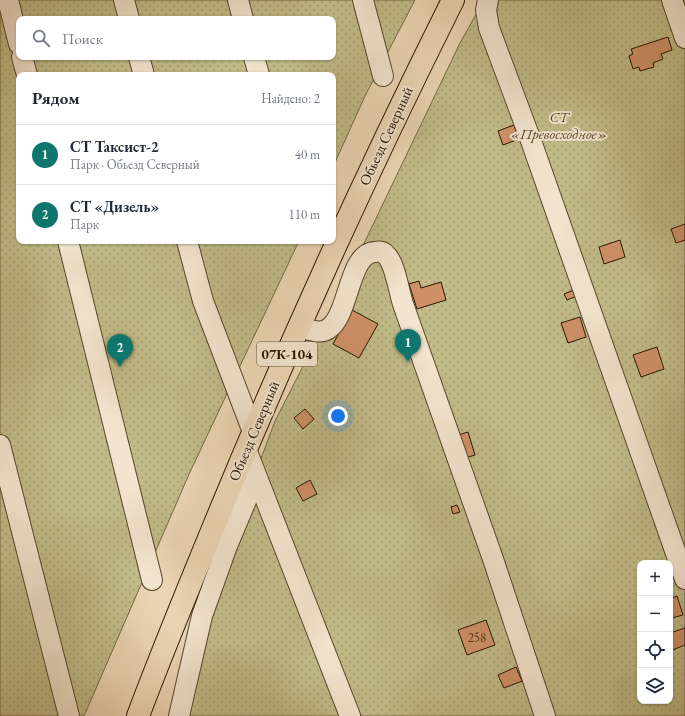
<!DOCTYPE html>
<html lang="ru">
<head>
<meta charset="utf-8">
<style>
	:root { --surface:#fff; --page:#f2f2f3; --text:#1f2937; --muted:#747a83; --line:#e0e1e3; --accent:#0f766e }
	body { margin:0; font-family:"EB Garamond",serif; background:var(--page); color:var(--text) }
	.controls { position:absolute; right:12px; bottom:12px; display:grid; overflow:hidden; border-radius:8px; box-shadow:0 1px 3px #0004 }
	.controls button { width:36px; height:36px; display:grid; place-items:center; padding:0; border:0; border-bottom:1px solid var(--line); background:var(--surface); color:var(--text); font:20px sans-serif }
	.you { position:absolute; left:338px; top:416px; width:14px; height:14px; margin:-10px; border:3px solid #fff; border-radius:50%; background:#1a73e8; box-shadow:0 0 0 6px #1a73e833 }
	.badge { display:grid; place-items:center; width:26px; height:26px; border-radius:50%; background:var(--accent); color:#fff; font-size:13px; font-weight:700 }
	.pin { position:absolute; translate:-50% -33px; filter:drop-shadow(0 1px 2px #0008) }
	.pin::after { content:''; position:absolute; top:21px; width:14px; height:12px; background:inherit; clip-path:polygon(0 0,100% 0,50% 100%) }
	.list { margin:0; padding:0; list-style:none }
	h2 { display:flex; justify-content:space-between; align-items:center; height:52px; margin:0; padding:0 16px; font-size:17px }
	h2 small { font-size:13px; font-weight:400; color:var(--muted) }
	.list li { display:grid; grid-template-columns:26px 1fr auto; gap:12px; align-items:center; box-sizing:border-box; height:60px; padding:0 16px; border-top:1px solid var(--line) }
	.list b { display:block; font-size:15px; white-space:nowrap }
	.list p { margin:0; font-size:13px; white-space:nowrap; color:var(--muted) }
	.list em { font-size:13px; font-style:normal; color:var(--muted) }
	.icon { flex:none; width:22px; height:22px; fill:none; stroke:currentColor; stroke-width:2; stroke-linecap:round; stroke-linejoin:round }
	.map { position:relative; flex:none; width:685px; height:716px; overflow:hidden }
	.search { position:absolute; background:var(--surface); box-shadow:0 1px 3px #0004; left:16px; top:16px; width:320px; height:44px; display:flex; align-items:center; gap:10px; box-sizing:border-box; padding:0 14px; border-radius:8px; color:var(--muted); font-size:15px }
	.panel { position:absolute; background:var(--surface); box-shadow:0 1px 3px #0004; left:16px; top:72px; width:320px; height:172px; border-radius:8px }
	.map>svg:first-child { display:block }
</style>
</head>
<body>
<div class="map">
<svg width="685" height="716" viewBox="0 0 685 716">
	<defs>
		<pattern id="garden-dots" width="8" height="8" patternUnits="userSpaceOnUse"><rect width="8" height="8" fill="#c0bb87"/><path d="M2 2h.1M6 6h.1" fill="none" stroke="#a5a073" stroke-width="1.8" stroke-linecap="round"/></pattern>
	</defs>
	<rect width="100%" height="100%" fill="#ebd5b4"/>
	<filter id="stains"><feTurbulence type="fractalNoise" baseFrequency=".005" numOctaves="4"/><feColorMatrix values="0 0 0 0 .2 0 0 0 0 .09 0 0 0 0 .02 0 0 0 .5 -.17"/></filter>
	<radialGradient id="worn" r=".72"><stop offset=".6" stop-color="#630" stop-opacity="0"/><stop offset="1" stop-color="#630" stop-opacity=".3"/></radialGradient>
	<g fill="url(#garden-dots)" stroke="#746844" fill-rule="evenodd">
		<path d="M 0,0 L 415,0 L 365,96 L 333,167 L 333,75 L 19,75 L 19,241 L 299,241 L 190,472 L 84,716 L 0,716 ZM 19,19 L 333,19 L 333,57 L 19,57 Z"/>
		<path d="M 484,0 L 685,0 L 685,716 L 182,716 L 217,577 L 275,421 L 335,304 L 460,43 ZM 640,563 L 670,563 L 670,701 L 640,701 Z"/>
	</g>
	<g fill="#cf9068" stroke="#271500">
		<polygon points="668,37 672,50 661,54 663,59 653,63 654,67 640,71 639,67 633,69 629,56 633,54 631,49"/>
		<polygon points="514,125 519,139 503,145 498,131"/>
		<polygon points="685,224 685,240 676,243 671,229"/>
		<polygon points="620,240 625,257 604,264 599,247"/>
		<polygon points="419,281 421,288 441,282 446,300 417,309 409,284"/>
		<polygon points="574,290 577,296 567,300 564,294"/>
		<polygon points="352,310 378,324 359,358 333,344"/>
		<polygon points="580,317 586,337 568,343 561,323"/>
		<polygon points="657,347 664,369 641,377 633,355"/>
		<polygon points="305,409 314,419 303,429 294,418"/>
		<polygon points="468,432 475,455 462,459 455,436"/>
		<polygon points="310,480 317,494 303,501 296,488"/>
		<polygon points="457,505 460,512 453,514 451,507"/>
		<polygon points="677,596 683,615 672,618 670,599"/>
		<polygon points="486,620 495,645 467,655 458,630"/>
		<polygon points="685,628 685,645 670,651 670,633"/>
		<polygon points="516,667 522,681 504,688 498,675"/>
	</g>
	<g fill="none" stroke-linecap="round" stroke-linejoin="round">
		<defs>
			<g id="minor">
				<polyline points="8,0 19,44"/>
				<polyline points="124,0 129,19"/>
				<polyline points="238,0 243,19"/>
				<polyline points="363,0 383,76"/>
				<polyline points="488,0 486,10 489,28 530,138 685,579"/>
				<polyline points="672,0 685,38"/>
				<polyline points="22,57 27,75"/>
				<polyline points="139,57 144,75"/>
				<polyline points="254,57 259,75"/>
				<polyline points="68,241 152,580"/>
				<polyline points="187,241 203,301 253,432"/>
				<path d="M 299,327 C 308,329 319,335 328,329 C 350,315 348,253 375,252 C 379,251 383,251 386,255 C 395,263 399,292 403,304 L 493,559 L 545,716"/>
				<polyline points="0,445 69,716"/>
				<polyline points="246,449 350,716"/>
				<polyline points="179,716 202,616 227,546 256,477"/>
			</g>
			<path id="highway" d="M 138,716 C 162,652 188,589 214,526 C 287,348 367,172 453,0"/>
		</defs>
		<use href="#minor" stroke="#58452d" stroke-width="22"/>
		<use href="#highway" stroke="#271500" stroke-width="24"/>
		<use href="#minor" stroke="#f2e4ce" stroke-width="20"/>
		<use href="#highway" stroke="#ebd5b4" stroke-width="22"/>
	</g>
	<g text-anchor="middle" stroke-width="4" stroke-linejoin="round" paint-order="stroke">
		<g font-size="13" fill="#51341a">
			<text x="477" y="642">258</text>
		</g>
		<rect fill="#f2e4ce" stroke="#64533e" stroke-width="1" x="257" y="342" width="60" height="24" rx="3"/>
		<g font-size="14" font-weight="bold" fill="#271500">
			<text x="287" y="359">07К-104</text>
		</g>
		<g font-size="15" font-style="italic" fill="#554728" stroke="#f2e4ce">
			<text x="559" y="122">СТ<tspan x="559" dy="17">«Превосходное»</tspan></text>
		</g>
		<g font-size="15" fill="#271500" stroke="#f2e4ce">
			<text transform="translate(386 136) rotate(-65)" y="5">Обьезд Северный</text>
			<text transform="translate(254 431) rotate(-67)" y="5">Обьезд Северный</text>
		</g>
	</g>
	<rect width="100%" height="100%" filter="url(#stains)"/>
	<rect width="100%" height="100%" fill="url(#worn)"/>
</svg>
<div class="controls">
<button>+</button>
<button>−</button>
<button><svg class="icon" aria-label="locate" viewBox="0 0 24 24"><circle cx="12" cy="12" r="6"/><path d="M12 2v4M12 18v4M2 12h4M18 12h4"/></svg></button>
<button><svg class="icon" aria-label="layers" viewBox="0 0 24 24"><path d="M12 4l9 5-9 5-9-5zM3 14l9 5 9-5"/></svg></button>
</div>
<div class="you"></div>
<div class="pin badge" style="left:408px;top:362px">1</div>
<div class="pin badge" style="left:120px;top:367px">2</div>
<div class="search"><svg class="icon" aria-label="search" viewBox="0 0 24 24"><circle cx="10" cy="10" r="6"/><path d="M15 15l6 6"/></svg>Поиск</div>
<section class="panel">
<h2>Рядом<small>Найдено: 2</small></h2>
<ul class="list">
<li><span class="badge">1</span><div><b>СТ Таксист-2</b><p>Парк · Обьезд Северный</p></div><em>40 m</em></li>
<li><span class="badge">2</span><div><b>СТ «Дизель»</b><p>Парк</p></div><em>110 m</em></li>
</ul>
</section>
</div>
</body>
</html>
